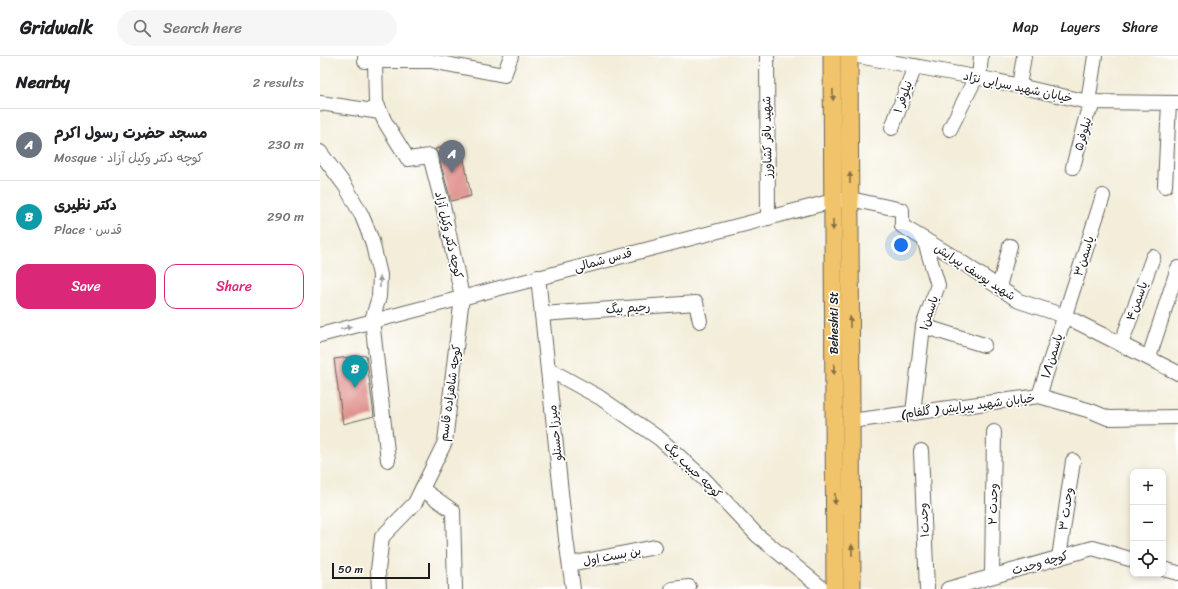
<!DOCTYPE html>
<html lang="en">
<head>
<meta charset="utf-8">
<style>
	:root { --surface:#fff; --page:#f6f6f6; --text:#202124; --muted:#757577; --line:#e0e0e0; --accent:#db2777 }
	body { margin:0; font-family:Sriracha,"Playpen Sans Arabic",sans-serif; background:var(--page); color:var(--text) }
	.controls { position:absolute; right:12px; bottom:12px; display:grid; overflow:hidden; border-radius:8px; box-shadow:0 2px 6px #0003 }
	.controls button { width:36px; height:36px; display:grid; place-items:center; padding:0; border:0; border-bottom:1px solid var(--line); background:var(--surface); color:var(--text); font:20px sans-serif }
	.scale { position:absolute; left:12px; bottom:10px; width:98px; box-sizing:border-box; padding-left:4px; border:2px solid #1c1c1c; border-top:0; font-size:11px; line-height:14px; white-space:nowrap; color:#1c1c1c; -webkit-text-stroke:3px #fff; paint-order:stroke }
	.you { position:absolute; left:581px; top:189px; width:14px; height:14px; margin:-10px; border:3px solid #fff; border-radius:50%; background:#1a73e8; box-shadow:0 0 0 6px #1a73e833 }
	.badge { display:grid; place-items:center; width:26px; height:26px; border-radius:50%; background:var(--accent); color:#fff; font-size:13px; font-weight:700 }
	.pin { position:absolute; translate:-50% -33px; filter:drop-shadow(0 1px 2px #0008) }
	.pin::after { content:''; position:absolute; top:21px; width:14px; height:12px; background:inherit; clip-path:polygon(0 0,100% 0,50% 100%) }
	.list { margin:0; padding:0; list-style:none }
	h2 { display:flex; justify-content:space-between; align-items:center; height:52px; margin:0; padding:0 16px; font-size:17px }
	h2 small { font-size:13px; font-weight:400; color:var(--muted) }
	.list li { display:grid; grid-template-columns:26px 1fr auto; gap:12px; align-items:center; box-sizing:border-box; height:72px; padding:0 16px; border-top:1px solid var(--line) }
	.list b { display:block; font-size:15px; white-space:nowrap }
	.list p { margin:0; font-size:13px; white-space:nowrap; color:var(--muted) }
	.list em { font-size:13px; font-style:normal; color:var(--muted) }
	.actions { display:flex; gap:8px; padding:12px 16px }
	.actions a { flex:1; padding:9px 0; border:1px solid var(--accent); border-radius:12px; text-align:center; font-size:14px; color:var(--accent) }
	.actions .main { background:var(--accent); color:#fff }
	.icon { flex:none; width:22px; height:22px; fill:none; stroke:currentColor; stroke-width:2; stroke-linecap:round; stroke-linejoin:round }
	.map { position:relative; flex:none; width:858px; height:533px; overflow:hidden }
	header { display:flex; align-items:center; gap:24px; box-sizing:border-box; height:56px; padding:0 20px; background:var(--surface); border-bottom:1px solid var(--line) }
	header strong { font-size:19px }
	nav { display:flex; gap:22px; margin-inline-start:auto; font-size:14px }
	.search { width:280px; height:36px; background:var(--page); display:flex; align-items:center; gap:10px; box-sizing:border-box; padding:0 14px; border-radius:22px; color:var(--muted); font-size:15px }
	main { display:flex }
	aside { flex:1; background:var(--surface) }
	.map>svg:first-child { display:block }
</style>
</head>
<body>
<header>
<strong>Gridwalk</strong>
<div class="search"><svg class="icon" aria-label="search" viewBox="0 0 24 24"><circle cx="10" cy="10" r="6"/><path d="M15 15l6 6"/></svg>Search here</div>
<nav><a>Map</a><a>Layers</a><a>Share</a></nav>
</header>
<main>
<aside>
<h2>Nearby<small>2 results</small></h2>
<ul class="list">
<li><span class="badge" style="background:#6b7280">A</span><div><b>مسجد حضرت رسول اکرم</b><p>Mosque · کوچه دکتر وکیل آزاد</p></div><em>230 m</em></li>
<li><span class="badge" style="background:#0f9aa8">B</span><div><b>دکتر نظیری</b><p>Place · قدس</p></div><em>290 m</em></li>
</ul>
<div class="actions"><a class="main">Save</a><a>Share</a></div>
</aside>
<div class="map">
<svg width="858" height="533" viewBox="0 0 858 533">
	<rect width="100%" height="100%" fill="#fff"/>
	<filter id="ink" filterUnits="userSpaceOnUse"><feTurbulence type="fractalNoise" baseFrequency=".025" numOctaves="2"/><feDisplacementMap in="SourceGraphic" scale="8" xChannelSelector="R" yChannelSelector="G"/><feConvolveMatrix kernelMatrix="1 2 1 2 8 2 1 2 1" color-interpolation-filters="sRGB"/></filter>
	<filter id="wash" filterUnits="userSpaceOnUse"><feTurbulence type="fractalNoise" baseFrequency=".012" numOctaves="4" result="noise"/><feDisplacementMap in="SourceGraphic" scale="16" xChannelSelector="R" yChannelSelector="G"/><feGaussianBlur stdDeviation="0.9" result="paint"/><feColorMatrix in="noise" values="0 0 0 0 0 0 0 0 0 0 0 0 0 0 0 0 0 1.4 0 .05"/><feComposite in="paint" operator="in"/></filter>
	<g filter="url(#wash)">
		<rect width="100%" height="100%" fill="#f3edd9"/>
		<g id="blocks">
			<g fill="#e0948f">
				<polygon points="141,88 151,140 131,145 118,98 115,93"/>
				<polygon points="46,299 54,360 23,368 14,303"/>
			</g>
		</g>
	</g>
	<g filter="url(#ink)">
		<use href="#blocks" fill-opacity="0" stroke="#67655e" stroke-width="1"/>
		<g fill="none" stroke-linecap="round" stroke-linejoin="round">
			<defs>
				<g id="minor">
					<polyline points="45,0 45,5 111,5 184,19 191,0"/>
					<polyline points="447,0 448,162"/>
					<polyline points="538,0 677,25 768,46 858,47"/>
					<polyline points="55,5 56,46 65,66 88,103 110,100 124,154 142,241 125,386 95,447 62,481 58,514 59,533"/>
					<polyline points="659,22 661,0"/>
					<polyline points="699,30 704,0"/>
					<polyline points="768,46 775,0"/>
					<polyline points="0,47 60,56"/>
					<polyline points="572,72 595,10"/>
					<polyline points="630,73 656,21"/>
					<polyline points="0,96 26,131 42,160 52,185 60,219 59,241 52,264 68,404"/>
					<polyline points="753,111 767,58 776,46"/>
					<polyline points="845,130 849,47"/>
					<polyline points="218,221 246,483 253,533"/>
					<polyline points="679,231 690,190"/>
					<polyline points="222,258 376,247 380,265"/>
					<polyline points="603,270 664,289"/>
					<polyline points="0,279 513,145 530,143 582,154 582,170 634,201 699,245 745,260 858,317"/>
					<polyline points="801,288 833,201"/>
					<polyline points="829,301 858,212"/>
					<polyline points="228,313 279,341 340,383 383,422 437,479 503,533"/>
					<polyline points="719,340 783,140"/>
					<polyline points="593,357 603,270 618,229 604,183"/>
					<polyline points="531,365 719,340 771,355 788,362 858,361"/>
					<polyline points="601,395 607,533"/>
					<polyline points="102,433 133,455 135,533"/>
					<polyline points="739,502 753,405"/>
					<polyline points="250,508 335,491"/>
					<polyline points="843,513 858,517"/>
					<polyline points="672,520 674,376"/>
					<polyline points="352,533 369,531"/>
					<polyline points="628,533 773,492 813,504"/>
				</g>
				<g id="major">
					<polyline points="512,0 515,533"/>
					<polyline points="529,0 532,533"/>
				</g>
			</defs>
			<use href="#minor" stroke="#67655e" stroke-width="16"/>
			<use href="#major" stroke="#67655e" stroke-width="19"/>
			<use href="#minor" stroke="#fff" stroke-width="14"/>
			<use href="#major" stroke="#f1c36a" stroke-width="17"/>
		</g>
		<defs><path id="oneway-solid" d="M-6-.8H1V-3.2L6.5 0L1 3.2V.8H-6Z"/></defs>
		<g fill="#867043">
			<use href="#oneway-solid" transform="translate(513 39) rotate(89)"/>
			<use href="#oneway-solid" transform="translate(530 122) rotate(-90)"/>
			<use href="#oneway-solid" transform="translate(513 169) rotate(90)"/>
			<use href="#oneway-solid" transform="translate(530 266) rotate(-90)"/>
			<use href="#oneway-solid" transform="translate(514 313) rotate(90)"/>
			<use href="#oneway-solid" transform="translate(515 443) rotate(90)"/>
			<use href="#oneway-solid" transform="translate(532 494) rotate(-91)"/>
		</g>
		<g fill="#999">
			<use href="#oneway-solid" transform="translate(60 226) rotate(-89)"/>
			<use href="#oneway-solid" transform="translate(26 272) rotate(-15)"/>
		</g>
	</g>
	<g text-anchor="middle" stroke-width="3.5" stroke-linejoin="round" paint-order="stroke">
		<g font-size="12" fill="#1c1c1c" stroke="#fff">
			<text transform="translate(698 31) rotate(12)" y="4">خیابان شهید سرابی نژاد</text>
			<text transform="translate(583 41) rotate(-70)" y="4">نیلوفر ۱</text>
			<text transform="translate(763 78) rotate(-74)" y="4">نیلوفر۵</text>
			<text transform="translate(447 81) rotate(-91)" y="4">شهید باقر کشاورز</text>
			<text transform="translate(129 179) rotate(77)" y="4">کوچه دکتر وکیل آزاد</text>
			<text transform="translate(764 200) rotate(-72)" y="4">یاسمن۳</text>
			<text transform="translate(283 204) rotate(-15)" y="4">قدس شمالی</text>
			<text transform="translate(655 216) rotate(33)" y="4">شهید یوسف پیرایش</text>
			<text transform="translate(817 245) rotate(-70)" y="4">یاسمن۴</text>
			<text transform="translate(308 252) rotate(-4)" y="4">رحیم بیگ</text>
			<text transform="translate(609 257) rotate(-72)" y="4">یاسمن۱</text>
			<text transform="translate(514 267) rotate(-90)" y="4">Beheshti St</text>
			<text transform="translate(732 300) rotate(-72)" y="4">یاسمن۱/۱</text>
			<text transform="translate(130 337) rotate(-82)" y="4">کوچه شاهزاده قاسم</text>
			<text transform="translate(648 350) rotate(-7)" y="4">خیابان شهید پیرایش ( گلفام)</text>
			<text transform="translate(235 377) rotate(-96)" y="4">میرزا حسنلو</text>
			<text transform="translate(373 414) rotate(44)" y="4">کوچه حبیب بیگ</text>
			<text transform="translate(673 448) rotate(-89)" y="4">وحدت ۲</text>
			<text transform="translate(746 453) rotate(-82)" y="4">وحدت ۳</text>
			<text transform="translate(604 464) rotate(-93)" y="4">وحدت۱</text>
			<text transform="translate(292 500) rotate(-11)" y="4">بن بست اول</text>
			<text transform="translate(720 507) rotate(-16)" y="4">کوچه وحدت</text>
		</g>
	</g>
</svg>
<div class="controls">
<button>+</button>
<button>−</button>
<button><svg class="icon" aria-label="locate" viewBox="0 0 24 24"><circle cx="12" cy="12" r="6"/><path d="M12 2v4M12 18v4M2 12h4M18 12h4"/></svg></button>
</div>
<div class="scale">50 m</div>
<div class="you"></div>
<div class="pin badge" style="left:132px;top:117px;background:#6b7280">A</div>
<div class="pin badge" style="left:35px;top:332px;background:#0f9aa8">B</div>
</div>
</main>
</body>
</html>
